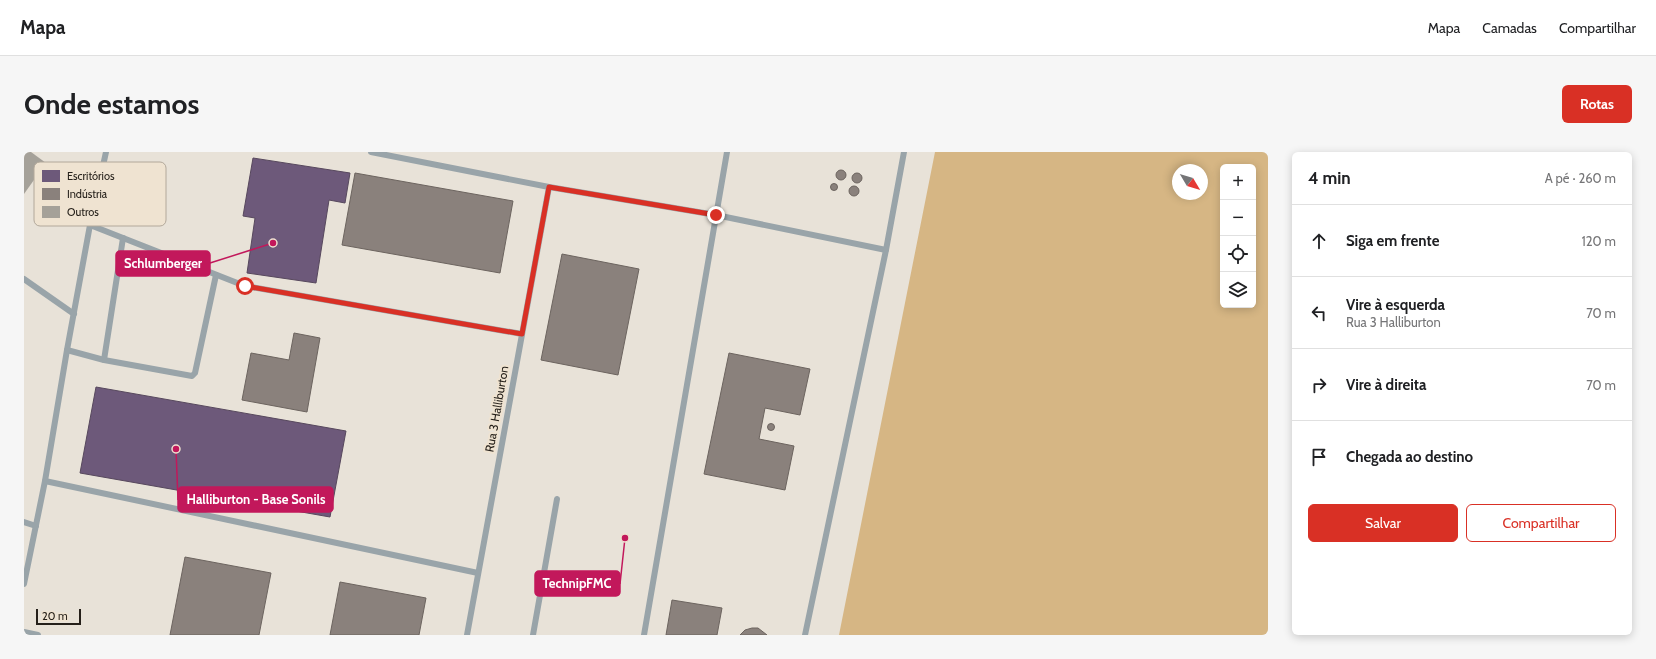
<!DOCTYPE html>
<html lang="pt">
<head>
<meta charset="utf-8">
<style>
	:root { --surface:#fff; --page:#f6f6f6; --text:#202124; --muted:#757577; --line:#e0e0e0; --accent:#d93025 }
	body { margin:0; font-family:Cabin,sans-serif; background:var(--page); color:var(--text) }
	.controls { position:absolute; right:12px; top:12px; display:grid; overflow:hidden; border-radius:6px; box-shadow:0 2px 10px #0003 }
	.controls button { width:36px; height:36px; display:grid; place-items:center; padding:0; border:0; border-bottom:1px solid var(--line); background:var(--surface); color:var(--text); font:20px sans-serif }
	.compass { position:absolute; left:1148px; top:12px; width:36px; height:36px; border-radius:50%; background:var(--surface); box-shadow:0 2px 10px #0003; rotate:128deg }
	.scale { position:absolute; left:12px; bottom:10px; width:45px; box-sizing:border-box; padding-left:4px; border:2px solid #25201a; border-top:0; font-size:11px; line-height:14px; white-space:nowrap; color:#25201a; -webkit-text-stroke:3px #efe3d1; paint-order:stroke }
	.stop { position:absolute; width:12px; height:12px; margin:-9px; border:3px solid #d93025; border-radius:50%; background:#fff }
	.stop.end { background:#d93025; border-color:#fff; box-shadow:0 1px 4px #0008 }
	.list { margin:0; padding:0; list-style:none }
	h2 { display:flex; justify-content:space-between; align-items:center; height:52px; margin:0; padding:0 16px; font-size:17px }
	h2 small { font-size:13px; font-weight:400; color:var(--muted) }
	.list li { display:grid; grid-template-columns:26px 1fr auto; gap:12px; align-items:center; box-sizing:border-box; height:72px; padding:0 16px; border-top:1px solid var(--line) }
	.list b { display:block; font-size:15px; white-space:nowrap }
	.list p { margin:0; font-size:13px; white-space:nowrap; color:var(--muted) }
	.list em { font-size:13px; font-style:normal; color:var(--muted) }
	.actions { display:flex; gap:8px; padding:12px 16px }
	.actions a { flex:1; padding:9px 0; border:1px solid var(--accent); border-radius:6px; text-align:center; font-size:14px; color:var(--accent) }
	.actions .main { background:var(--accent); color:#fff }
	.icon { flex:none; width:22px; height:22px; fill:none; stroke:currentColor; stroke-width:2; stroke-linecap:round; stroke-linejoin:round }
	.map { position:relative; flex:none; width:1244px; height:483px; overflow:hidden; border-radius:6px }
	header { display:flex; align-items:center; gap:24px; box-sizing:border-box; height:56px; padding:0 20px; background:var(--surface); border-bottom:1px solid var(--line) }
	header strong { font-size:19px }
	nav { display:flex; gap:22px; margin-inline-start:auto; font-size:14px }
	.intro { display:flex; align-items:center; justify-content:space-between; box-sizing:border-box; height:96px; padding:0 24px }
	h1 { margin:0; font-size:28px }
	.button { padding:10px 18px; border-radius:6px; background:var(--accent); color:#fff; font-size:14px; font-weight:700 }
	main { display:flex; gap:24px; padding:0 24px }
	aside { flex:1; background:var(--surface); border-radius:6px; box-shadow:0 2px 10px #0003 }
	.map>svg:first-child { display:block }
</style>
</head>
<body>
<header>
<strong>Mapa</strong>
<nav><a>Mapa</a><a>Camadas</a><a>Compartilhar</a></nav>
</header>
<div class="intro"><h1>Onde estamos</h1><a class="button">Rotas</a></div>
<main>
<div class="map">
<svg width="1244" height="483" viewBox="0 0 1244 483">
	<rect width="100%" height="100%" fill="#e8e2d8"/>
	<path fill="#d6b684" fill-rule="evenodd" d="M 911,0 L 1244,0 L 1244,483 L 815,483 ZM 1199,15 L 1229,15 L 1229,153 L 1199,153 ZM 1154,18 L 1178,18 L 1178,42 L 1154,42 Z"/>
	<g fill="#6d597a" stroke="#57485d">
		<polygon points="229,6 326,21 321,51 305,48 292,131 223,121 231,66 219,64"/>
		<polygon points="72,235 322,279 306,365 56,321"/>
	</g>
	<g fill="#8a817c" stroke="#6c645f">
		<circle cx="817" cy="23" r="5"/>
		<circle cx="833" cy="26" r="5"/>
		<polygon points="331,21 489,49 476,121 318,93"/>
		<circle cx="810" cy="35" r="3.5"/>
		<circle cx="830" cy="39" r="5"/>
		<polygon points="538,102 615,117 594,223 517,208"/>
		<polygon points="270,181 296,186 283,260 218,248 227,201 265,208"/>
		<polygon points="705,201 786,217 776,263 741,256 735,287 770,294 761,338 680,322"/>
		<circle cx="747" cy="275" r="3.5"/>
		<polygon points="161,405 247,421 235,483 146,483"/>
		<polygon points="316,430 402,446 395,483 306,483"/>
		<polygon points="648,448 698,456 693,483 642,483"/>
		<polygon points="728,476 734,476 743,483 716,483 721,478"/>
	</g>
	<polygon fill="#a5a199" points="0,0 7,0 22,11 0,42"/>
	<g fill="none" stroke-linecap="round" stroke-linejoin="round">
		<g stroke="#99a4a9" stroke-width="6">
			<polyline points="347,0 525,35 692,63 862,98"/>
			<polyline points="66,73 221,134 498,182"/>
			<polyline points="0,127 50,162"/>
			<polyline points="43,198 80,208 168,224 171,221 192,123"/>
			<polyline points="80,208 99,86"/>
			<polyline points="21,329 454,421"/>
			<polyline points="0,370 12,374"/>
			<polyline points="0,432 21,329 43,198 66,73 82,0"/>
			<polyline points="0,480 14,483"/>
			<polyline points="443,483 525,35"/>
			<polyline points="509,483 533,347"/>
			<polyline points="620,483 703,0"/>
			<polyline points="781,483 862,98 880,0"/>
		</g>
	</g>
	<g fill="none" stroke-linecap="round" stroke-linejoin="round">
		<polyline stroke="#d93025" stroke-width="5" points="221,134 498,182 525,35 692,63"/>
	</g>
	<g text-anchor="middle" stroke-width="4" stroke-linejoin="round" paint-order="stroke">
		<g font-size="12" fill="#25201a" stroke="#efe3d1">
			<text transform="translate(473 257) rotate(-80)" y="4">Rua 3 Halliburton</text>
		</g>
	</g>
	<rect x="10" y="10" width="132" height="64" rx="6" fill="#efe3d1" stroke="#b2a89a" stroke-width="1"/>
	<rect x="18" y="18" width="18" height="12" fill="#6d597a"/>
	<rect x="18" y="36" width="18" height="12" fill="#8a817c"/>
	<rect x="18" y="54" width="18" height="12" fill="#a5a199"/>
	<g font-size="11" fill="#25201a">
		<text x="43" y="28">Escritórios</text>
		<text x="43" y="46">Indústria</text>
		<text x="43" y="64">Outros</text>
	</g>
	<path fill="none" stroke="#c2185b" stroke-width="1.5" d="M249 91L186 111M152 297L154 348M601 386L596 432"/>
	<g fill="#c2185b" stroke="#efe3d1" stroke-width="1.5">
		<circle cx="249" cy="91" r="4"/>
		<circle cx="152" cy="297" r="4"/>
		<circle cx="601" cy="386" r="4"/>
	</g>
	<g fill="#c2185b" stroke="#c2185b" stroke-width="1.5">
		<rect x="92" y="99" width="94" height="25" rx="4"/>
		<rect x="154" y="335" width="155" height="25" rx="4"/>
		<rect x="511" y="419" width="85" height="25" rx="4"/>
	</g>
	<g font-size="13" text-anchor="middle" font-weight="bold" fill="#fff">
		<text x="139" y="116">Schlumberger</text>
		<text x="232" y="352">Halliburton - Base Sonils</text>
		<text x="553" y="436">TechnipFMC</text>
	</g>
</svg>
<div class="controls">
<button>+</button>
<button>−</button>
<button><svg class="icon" aria-label="locate" viewBox="0 0 24 24"><circle cx="12" cy="12" r="6"/><path d="M12 2v4M12 18v4M2 12h4M18 12h4"/></svg></button>
<button><svg class="icon" aria-label="layers" viewBox="0 0 24 24"><path d="M12 4l9 5-9 5-9-5zM3 14l9 5 9-5"/></svg></button>
</div>
<svg class="compass" viewBox="-18 -18 36 36"><path d="M0-13l5 13h-10z" fill="#e53935"/><path d="M0 13l5-13h-10z" fill="#757577"/></svg>
<div class="scale">20 m</div>
<div class="stop" style="left:221px;top:134px"></div>
<div class="stop end" style="left:692px;top:63px"></div>
</div>
<aside>
<h2>4 min<small>A pé · 260 m</small></h2>
<ul class="list">
<li><svg class="icon" aria-label="ahead" viewBox="0 0 24 24"><path d="M12 20V5M6 11l6-6 6 6"/></svg><div><b>Siga em frente</b></div><em>120 m</em></li>
<li><svg class="icon" aria-label="left" viewBox="0 0 24 24"><path d="M17 20v-9H6M10 6l-5 5 5 5"/></svg><div><b>Vire à esquerda</b><p>Rua 3 Halliburton</p></div><em>70 m</em></li>
<li><svg class="icon" aria-label="right" viewBox="0 0 24 24"><path d="M7 20v-9h11M14 6l5 5-5 5"/></svg><div><b>Vire à direita</b></div><em>70 m</em></li>
<li><svg class="icon" aria-label="arrive" viewBox="0 0 24 24"><path d="M6 21V4h12l-3 4 3 4H6"/></svg><div><b>Chegada ao destino</b></div></li>
</ul>
<div class="actions"><a class="main">Salvar</a><a>Compartilhar</a></div>
</aside>
</main>
</body>
</html>
